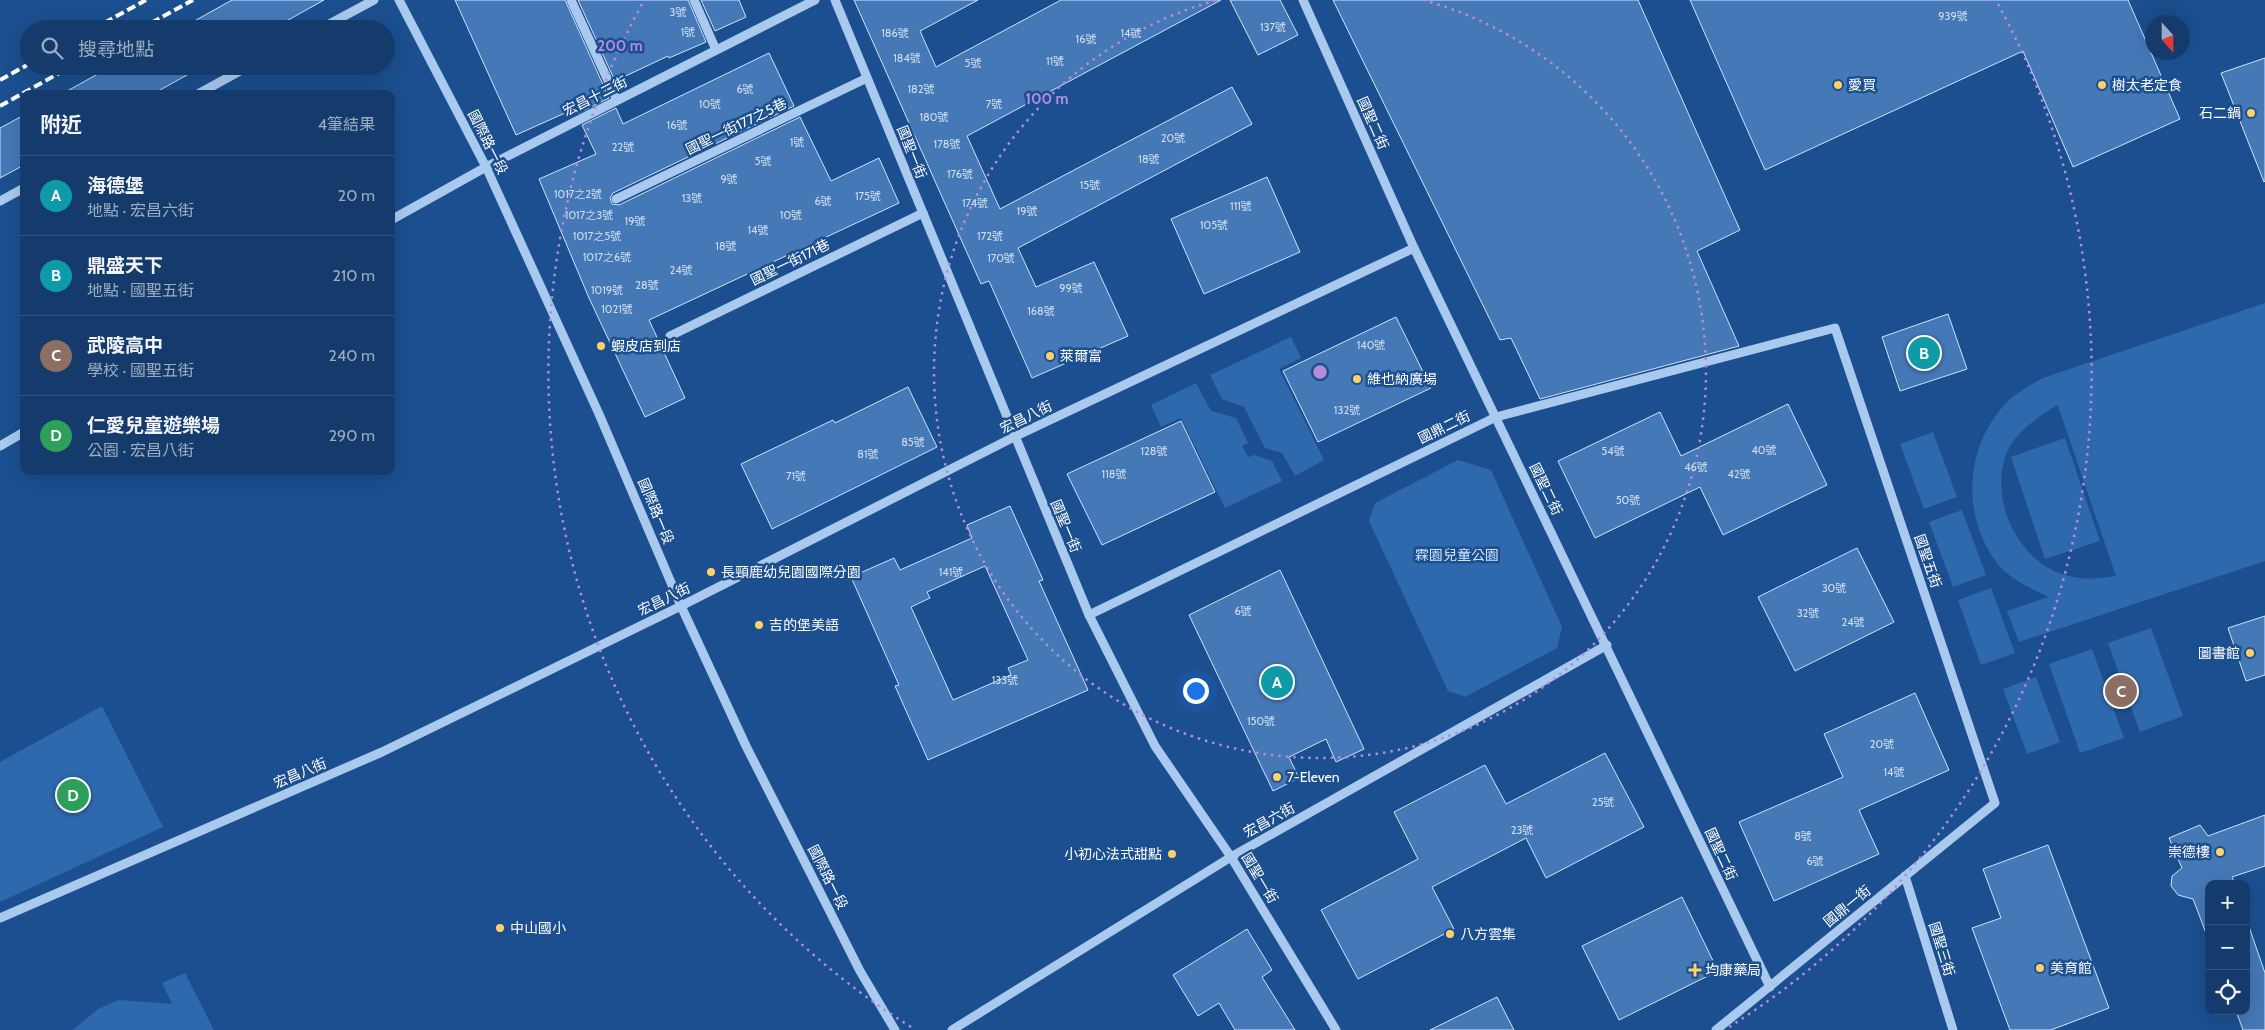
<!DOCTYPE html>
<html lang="zh-TW">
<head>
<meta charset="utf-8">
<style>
	:root { --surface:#143b6b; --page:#214673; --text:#f1f3f6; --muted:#9dadc1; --line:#33557e; --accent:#e797bd }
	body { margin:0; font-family:Cabin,"Noto Sans TC",sans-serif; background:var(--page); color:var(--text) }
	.controls { position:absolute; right:15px; bottom:15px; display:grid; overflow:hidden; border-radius:10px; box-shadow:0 5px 20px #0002 }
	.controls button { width:45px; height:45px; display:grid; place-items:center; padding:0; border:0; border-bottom:1px solid var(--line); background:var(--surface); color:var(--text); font:25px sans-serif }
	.compass { position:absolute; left:2145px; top:15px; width:45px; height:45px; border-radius:50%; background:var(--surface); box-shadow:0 5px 20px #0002; rotate:159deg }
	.you { position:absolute; left:1195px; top:690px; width:18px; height:18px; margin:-12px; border:4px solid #fff; border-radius:50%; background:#1a73e8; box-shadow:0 0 0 8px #1a73e833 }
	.badge { display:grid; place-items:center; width:32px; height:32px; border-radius:50%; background:var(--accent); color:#fff; font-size:16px; font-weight:700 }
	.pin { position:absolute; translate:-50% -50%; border:2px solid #fff; box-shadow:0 1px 5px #0006 }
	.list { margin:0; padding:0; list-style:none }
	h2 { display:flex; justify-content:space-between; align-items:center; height:65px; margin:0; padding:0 20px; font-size:21px }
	h2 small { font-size:16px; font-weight:400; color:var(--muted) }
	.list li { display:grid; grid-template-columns:32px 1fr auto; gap:15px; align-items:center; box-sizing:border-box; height:80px; padding:0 20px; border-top:1px solid var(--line) }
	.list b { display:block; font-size:19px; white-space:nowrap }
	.list p { margin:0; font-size:16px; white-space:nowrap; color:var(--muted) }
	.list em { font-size:16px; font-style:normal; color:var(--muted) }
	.icon { flex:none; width:28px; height:28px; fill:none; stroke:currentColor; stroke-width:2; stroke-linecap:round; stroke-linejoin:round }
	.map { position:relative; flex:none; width:2265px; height:1030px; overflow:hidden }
	.search { position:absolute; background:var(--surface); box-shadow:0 5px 20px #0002; left:20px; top:20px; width:375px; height:55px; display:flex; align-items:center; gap:12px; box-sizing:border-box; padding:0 18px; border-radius:28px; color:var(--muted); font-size:19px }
	.panel { position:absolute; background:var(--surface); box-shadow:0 5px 20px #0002; left:20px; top:90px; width:375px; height:385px; border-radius:10px }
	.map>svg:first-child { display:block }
</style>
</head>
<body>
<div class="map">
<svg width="2265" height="1030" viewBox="0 0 2265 1030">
	<rect width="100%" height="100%" fill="#1b4f8f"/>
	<g fill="#2e69ad" fill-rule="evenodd">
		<path d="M 2265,303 L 2265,561 L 2019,642 L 2007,611 L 2048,597 C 2031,588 2010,580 1997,563 C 1963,518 1964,454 2000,410 C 2011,396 2027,387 2043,378 ZM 2057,405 L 2058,406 L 2116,576 C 2102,578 2087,580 2074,577 C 2019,569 1985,496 2009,448 C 2019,429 2040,416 2057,405 Z"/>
		<polygon points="1291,337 1301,358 1279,369 1324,460 1295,476 1282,453 1265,448 1244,407 1222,399 1210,375"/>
		<polygon points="1196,383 1211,411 1236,418 1248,443 1242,446 1248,457 1255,455 1272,461 1282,481 1225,508 1181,418 1161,427 1151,405"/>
		<polygon points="1933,432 1957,497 1924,509 1900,444"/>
		<polygon points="2065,438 2100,541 2045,559 2011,457"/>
		<polygon points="1458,460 1491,470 1562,627 1557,648 1465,697 1448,691 1369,521 1375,503"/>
		<polygon points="1962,510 1986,575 1953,587 1929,522"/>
		<polygon points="1991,588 2015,653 1981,665 1958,600"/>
		<polygon points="2151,628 2183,716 2140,732 2108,643"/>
		<polygon points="2092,649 2124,738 2080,753 2049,664"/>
		<polygon points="2036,677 2060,742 2027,754 2003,689"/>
		<polygon points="102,706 163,827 0,902 0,762"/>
		<polygon points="185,973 214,1030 73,1030 98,1009 118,1000 172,1004 162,983"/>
	</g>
	<g fill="#4478b7" stroke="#cfe3fa" fill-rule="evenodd">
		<polygon points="232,0 324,0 272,29 180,29"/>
		<polygon points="455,0 565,0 609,98 577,114 574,109 516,135"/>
		<polygon points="578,0 688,0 706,42 669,58 668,56 615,81"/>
		<polygon points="701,0 739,0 746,17 715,31"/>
		<polygon points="854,0 978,0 920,31 936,67 1061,0 1221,0 967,136 1000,209 1232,87 1252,124 1018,248 1036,287 1094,262 1128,336 1032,378 989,281 981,284"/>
		<polygon points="1230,0 1280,0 1298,35 1258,55"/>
		<polygon points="1333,0 1638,0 1740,230 1697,251 1739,346 1540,399 1511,338 1500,340"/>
		<polygon points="1690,0 2128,0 2180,119 2073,167 2023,51 1765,170"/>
		<polygon points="769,53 794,106 613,193 610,198 612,204 619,205 800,117 831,181 879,158 899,203 649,320 685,398 645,417 589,298 539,179 596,154 582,125 616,108 623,124"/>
		<polygon points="2265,58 2265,181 2264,182 2221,73"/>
		<polygon points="112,66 203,66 153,94 62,94"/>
		<polygon points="24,115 24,165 0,178 0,128"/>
		<polygon points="1267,177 1300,252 1204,294 1171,219"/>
		<polygon points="1948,314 1967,369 1900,391 1882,337"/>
		<polygon points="1396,317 1431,388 1318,442 1283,371"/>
		<polygon points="908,387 937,447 772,529 741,464 833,420 835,423"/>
		<polygon points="1788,404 1827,485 1723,535 1700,487 1595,538 1558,461 1660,412 1681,456"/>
		<polygon points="1181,421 1215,492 1102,545 1067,474"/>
		<path d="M 1010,506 L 1043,580 L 1039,581 L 1088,690 L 928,760 L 895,686 L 899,685 L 851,577 L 894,558 L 900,570 L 972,538 L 967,525 ZM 985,566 L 1028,660 L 1008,668 L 1011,675 L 953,700 L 911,607 L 930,598 L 927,592 Z"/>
		<polygon points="1857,548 1894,622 1795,671 1758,597"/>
		<polygon points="1280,570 1364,749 1336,762 1326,739 1289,757 1299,778 1273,791 1189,615"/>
		<polygon points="2265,616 2265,675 2246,681 2228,628"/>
		<polygon points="1915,693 1949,770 1859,810 1879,854 1774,901 1739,822 1843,777 1824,734"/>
		<polygon points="1605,753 1644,827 1546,878 1526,838 1432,887 1454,929 1358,979 1321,910 1418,859 1394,812 1485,765 1506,804"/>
		<polygon points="2265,815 2265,866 2232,877 2235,884 2209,884 2209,941 2193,899 2178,895 2171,886 2172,876 2182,868 2169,838 2200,825 2208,836"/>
		<polygon points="2048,845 2109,1008 2051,1030 2010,1030 1972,928 2001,918 1983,869"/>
		<polygon points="1682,897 1718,971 1619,1020 1582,946"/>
		<polygon points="2246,918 2265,973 2265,1030 2243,1030 2236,1011 2246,1011"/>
		<polygon points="1247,929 1272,970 1262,977 1295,1030 1235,1030 1219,1003 1198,1016 1173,975"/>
		<polygon points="1497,997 1514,1030 1430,1030"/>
	</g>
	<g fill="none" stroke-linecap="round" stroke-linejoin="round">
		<g stroke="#a9c9ee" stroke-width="9">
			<polyline points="399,0 486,167 599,414 681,606 746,746 860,971 895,1030"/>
			<polyline points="571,0 617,100"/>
			<polyline points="694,0 716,50"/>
			<polyline points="835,0 1089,615 1155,746 1231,857 1336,1030"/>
			<polyline points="1303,0 1414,248 1770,987"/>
			<polyline points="320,29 374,0"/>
			<polyline points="198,94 249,66"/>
			<polyline points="616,199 867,78"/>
			<polyline points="0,201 24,188"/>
			<polyline points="391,220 486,167 815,0"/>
			<polyline points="670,336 923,213"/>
			<polyline points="0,446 24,432"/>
			<polyline points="1089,615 1496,417 1835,328 1995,803 1716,1030"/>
			<polyline points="1905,876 1953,1030"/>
			<polyline points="0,918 382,752 681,606 1014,437 1414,248"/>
			<polyline points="952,1030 1231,857 1607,645"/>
		</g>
		<g stroke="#fff" stroke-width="4" stroke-dasharray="9 4" stroke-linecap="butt">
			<polyline points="93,29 146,0"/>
			<polyline points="140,29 193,0"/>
			<polyline points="0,80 29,64"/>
			<polyline points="0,106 72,66"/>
		</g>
	</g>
	<g fill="none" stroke="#b68bdc" stroke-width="2.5" stroke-dasharray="2.5 5">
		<path d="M1423 0A386 386 0 1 1 1217 0"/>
		<path d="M911 1027A772 772 0 0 1 642 4M1998 4A772 772 0 0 1 1729 1027"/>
	</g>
	<g fill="#ffd166" stroke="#1b4f8f" stroke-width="2">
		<circle cx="1838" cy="85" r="5"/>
		<circle cx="2102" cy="85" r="5"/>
		<circle cx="2251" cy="113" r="5"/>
		<circle cx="601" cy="346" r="5"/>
		<circle cx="1050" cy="356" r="5"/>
		<circle cx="1357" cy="379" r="5"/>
		<circle cx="711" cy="572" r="5"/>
		<circle cx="759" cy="625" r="5"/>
		<circle cx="2250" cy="653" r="5"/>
		<circle cx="1277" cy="777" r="5"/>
		<circle cx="2220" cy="852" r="5"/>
		<circle cx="1172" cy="854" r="5"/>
		<circle cx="500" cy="928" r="5"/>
		<circle cx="1450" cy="934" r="5"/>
		<circle cx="2040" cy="968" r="5"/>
		<path d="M1692.5 962.5h5v5h5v5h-5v5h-5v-5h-5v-5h5z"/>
	</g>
	<g text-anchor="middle" stroke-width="5" stroke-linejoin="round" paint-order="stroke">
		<g font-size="11" fill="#d0dded">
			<text x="678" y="16">3號</text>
			<text x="1953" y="20">939號</text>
			<text x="1273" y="31">137號</text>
			<text x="688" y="36">1號</text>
			<text x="895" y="37">186號</text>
			<text x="1131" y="37">14號</text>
			<text x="1086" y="43">16號</text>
			<text x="907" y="62">184號</text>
			<text x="1055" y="65">11號</text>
			<text x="973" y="67">5號</text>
			<text x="745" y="93">6號</text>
			<text x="921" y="93">182號</text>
			<text x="710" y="108">10號</text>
			<text x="994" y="108">7號</text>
			<text x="934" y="121">180號</text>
			<text x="677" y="129">16號</text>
			<text x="1173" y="142">20號</text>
			<text x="797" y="146">1號</text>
			<text x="947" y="148">178號</text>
			<text x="623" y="151">22號</text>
			<text x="1149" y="163">18號</text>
			<text x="763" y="165">5號</text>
			<text x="960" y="178">176號</text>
			<text x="729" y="183">9號</text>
			<text x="1090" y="189">15號</text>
			<text x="578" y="198">1017之2號</text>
			<text x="868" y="200">175號</text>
			<text x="692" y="202">13號</text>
			<text x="823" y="205">6號</text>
			<text x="975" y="207">174號</text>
			<text x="1241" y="210">111號</text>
			<text x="1027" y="215">19號</text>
			<text x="589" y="219">1017之3號</text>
			<text x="791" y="219">10號</text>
			<text x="635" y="225">19號</text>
			<text x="1214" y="229">105號</text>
			<text x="758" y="234">14號</text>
			<text x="597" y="240">1017之5號</text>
			<text x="990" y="240">172號</text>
			<text x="726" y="250">18號</text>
			<text x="607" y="261">1017之6號</text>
			<text x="1001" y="262">170號</text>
			<text x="681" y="274">24號</text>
			<text x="647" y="289">28號</text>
			<text x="1071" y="292">99號</text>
			<text x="607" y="294">1019號</text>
			<text x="617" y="313">1021號</text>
			<text x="1041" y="315">168號</text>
			<text x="1371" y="349">140號</text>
			<text x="1347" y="414">132號</text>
			<text x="913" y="446">85號</text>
			<text x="1764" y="454">40號</text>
			<text x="1154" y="455">128號</text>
			<text x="1613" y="455">54號</text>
			<text x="868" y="458">81號</text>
			<text x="1696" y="471">46號</text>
			<text x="1114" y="478">118號</text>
			<text x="1739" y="478">42號</text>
			<text x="796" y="480">71號</text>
			<text x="1628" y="504">50號</text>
			<text x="951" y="576">141號</text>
			<text x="1834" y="592">30號</text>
			<text x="1243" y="615">6號</text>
			<text x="1808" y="617">32號</text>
			<text x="1853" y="626">24號</text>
			<text x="1005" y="684">133號</text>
			<text x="1261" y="725">150號</text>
			<text x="1882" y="748">20號</text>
			<text x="1894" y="776">14號</text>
			<text x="1603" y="806">25號</text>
			<text x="1522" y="834">23號</text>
			<text x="1803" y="840">8號</text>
			<text x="1815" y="865">6號</text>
		</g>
		<g font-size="14" fill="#fff" stroke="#1b4f8f" text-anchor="start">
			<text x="1848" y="90">愛買</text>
			<text x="2112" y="90">樹太老定食</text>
			<text x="2241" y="118" text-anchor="end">石二鍋</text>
			<text x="611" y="351">蝦皮店到店</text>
			<text x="1060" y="361">萊爾富</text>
			<text x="1367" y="384">維也納廣場</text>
			<text x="721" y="577">長頸鹿幼兒園國際分園</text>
			<text x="769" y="630">吉的堡美語</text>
			<text x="2240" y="658" text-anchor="end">圖書館</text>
			<text x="1287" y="782">7-Eleven</text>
			<text x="2210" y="857" text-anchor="end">崇德樓</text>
			<text x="1162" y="859" text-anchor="end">小初心法式甜點</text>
			<text x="510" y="933">中山國小</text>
			<text x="1460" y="939">八方雲集</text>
			<text x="2050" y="973">美育館</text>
			<text x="1705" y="975">均康藥局</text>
		</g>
		<g font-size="14" fill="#fff" stroke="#1b4f8f">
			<text transform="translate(595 96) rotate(-27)" y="5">宏昌十二街</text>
			<text transform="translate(1373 123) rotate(66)" y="5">國聖二街</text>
			<text transform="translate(736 126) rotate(-26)" y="5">國聖一街177之5巷</text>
			<text transform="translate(488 142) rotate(63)" y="5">國際路一段</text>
			<text transform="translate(912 152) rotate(68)" y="5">國聖一街</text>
			<text transform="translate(790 262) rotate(-26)" y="5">國聖一街171巷</text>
			<text transform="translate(1026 417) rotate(-26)" y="5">宏昌八街</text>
			<text transform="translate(1444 427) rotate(-26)" y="5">國鼎二街</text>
			<text transform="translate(1546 489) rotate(64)" y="5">國聖二街</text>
			<text transform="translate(656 511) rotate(67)" y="5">國際路一段</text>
			<text transform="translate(1066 526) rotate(67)" y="5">國聖一街</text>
			<text transform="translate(1928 561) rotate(71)" y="5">國聖五街</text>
			<text transform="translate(664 599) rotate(-26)" y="5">宏昌八街</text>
			<text transform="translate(300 773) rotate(-23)" y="5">宏昌八街</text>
			<text transform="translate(1269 820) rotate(-29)" y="5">宏昌六街</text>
			<text transform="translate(1721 854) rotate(65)" y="5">國聖二街</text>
			<text transform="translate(828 877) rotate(63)" y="5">國際路一段</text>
			<text transform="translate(1260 878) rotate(59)" y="5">國聖一街</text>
			<text transform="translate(1847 906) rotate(-39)" y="5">國鼎一街</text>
			<text transform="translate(1942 949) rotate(73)" y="5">國聖三街</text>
		</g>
		<g font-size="14" fill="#cfe3fa" stroke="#1b4f8f">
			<text x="1457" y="560">霖園兒童公園</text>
		</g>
	</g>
	<circle cx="1320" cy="372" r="8" fill="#b68bdc" stroke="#1b4f8f" stroke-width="2.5"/>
	<g font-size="15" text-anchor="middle" font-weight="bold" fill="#b68bdc" stroke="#1b4f8f" stroke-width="5" stroke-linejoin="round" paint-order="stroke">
		<text x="620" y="51">200 m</text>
		<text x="1047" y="104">100 m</text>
	</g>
</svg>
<div class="controls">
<button>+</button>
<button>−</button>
<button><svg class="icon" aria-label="locate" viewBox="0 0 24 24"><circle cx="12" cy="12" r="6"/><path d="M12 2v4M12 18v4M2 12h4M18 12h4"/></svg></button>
</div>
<svg class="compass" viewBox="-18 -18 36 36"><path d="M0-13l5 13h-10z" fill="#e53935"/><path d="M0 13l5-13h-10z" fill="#9dadc1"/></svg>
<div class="you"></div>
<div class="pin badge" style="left:1277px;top:682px;background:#0f9aa8">A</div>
<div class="pin badge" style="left:1924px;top:353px;background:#0f9aa8">B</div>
<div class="pin badge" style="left:2121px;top:691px;background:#8d6e63">C</div>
<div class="pin badge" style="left:73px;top:795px;background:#2e9e5b">D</div>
<div class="search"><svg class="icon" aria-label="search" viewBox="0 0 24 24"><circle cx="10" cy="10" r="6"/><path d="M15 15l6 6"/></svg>搜尋地點</div>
<section class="panel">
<h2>附近<small>4筆結果</small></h2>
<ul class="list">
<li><span class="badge" style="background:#0f9aa8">A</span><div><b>海德堡</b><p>地點 · 宏昌六街</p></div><em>20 m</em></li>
<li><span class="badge" style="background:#0f9aa8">B</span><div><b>鼎盛天下</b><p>地點 · 國聖五街</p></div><em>210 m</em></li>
<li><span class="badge" style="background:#8d6e63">C</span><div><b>武陵高中</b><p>學校 · 國聖五街</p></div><em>240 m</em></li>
<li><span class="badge" style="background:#2e9e5b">D</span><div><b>仁愛兒童遊樂場</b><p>公園 · 宏昌八街</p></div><em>290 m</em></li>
</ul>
</section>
</div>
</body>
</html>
